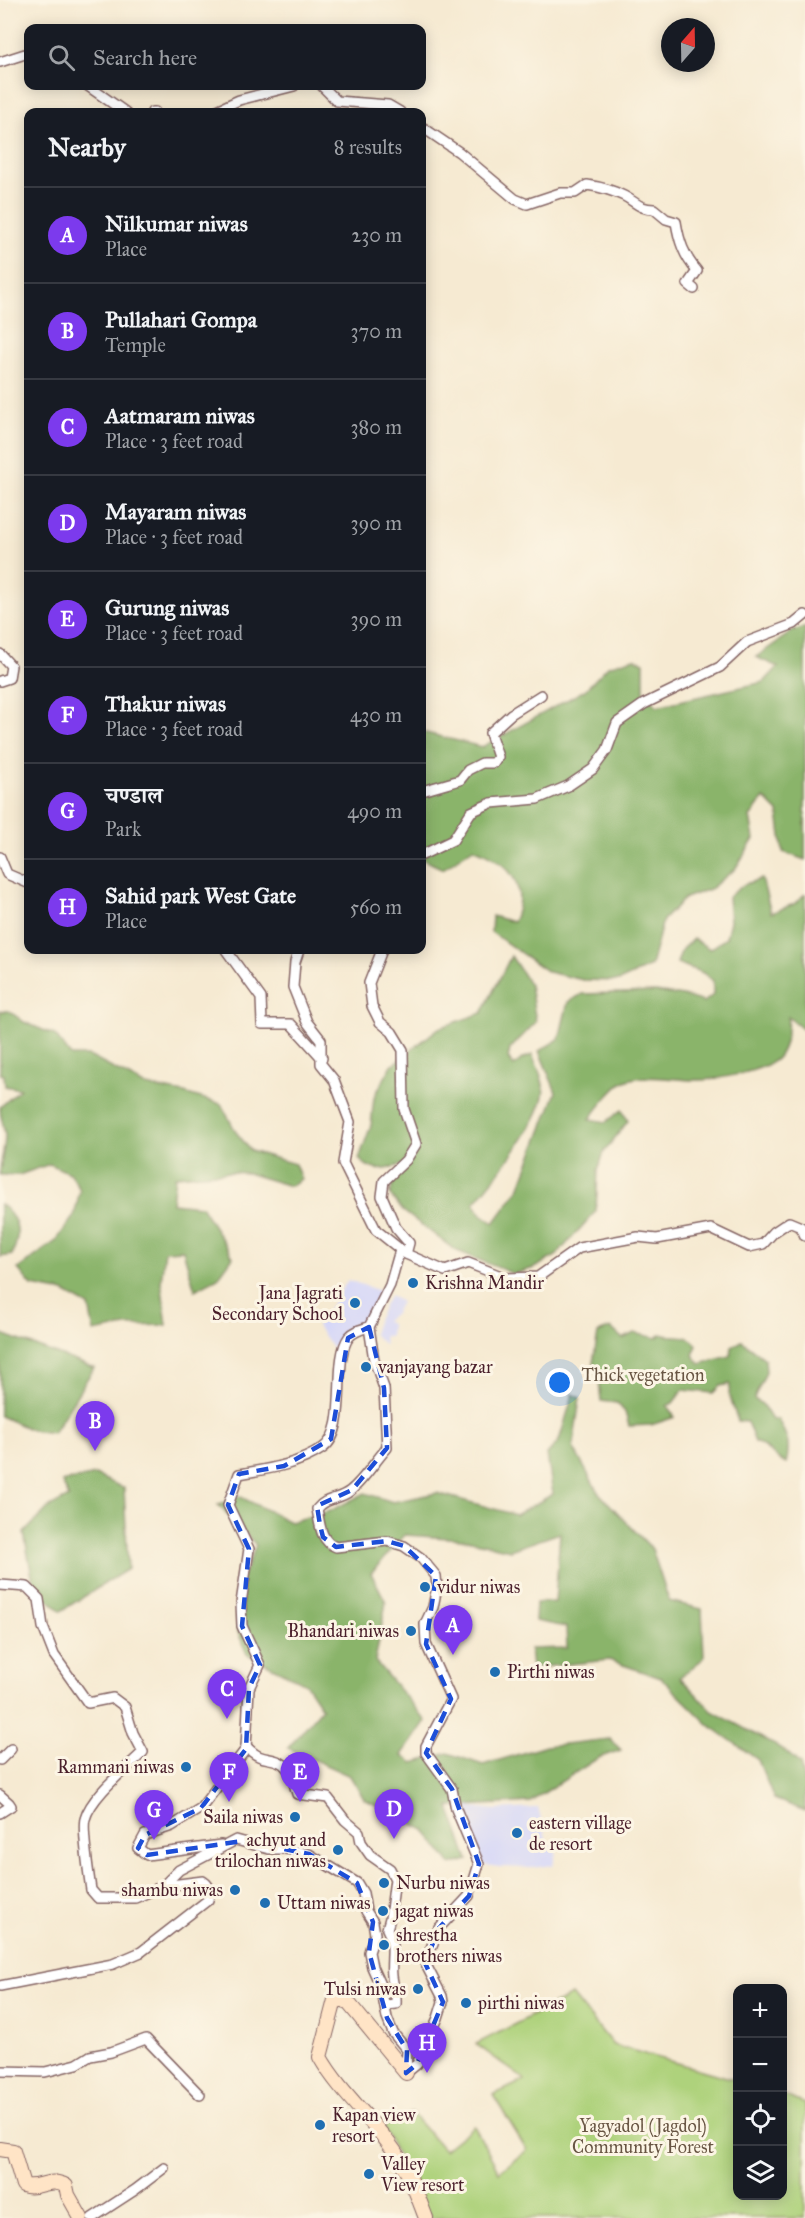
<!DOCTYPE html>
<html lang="en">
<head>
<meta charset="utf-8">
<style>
	:root { --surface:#171b24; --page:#20242c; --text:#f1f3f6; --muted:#9ea1a6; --line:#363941; --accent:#7c3aed }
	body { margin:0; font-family:"IM FELL Great Primer","Noto Serif Devanagari",serif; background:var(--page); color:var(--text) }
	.controls { position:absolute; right:18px; bottom:18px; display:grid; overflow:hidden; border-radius:12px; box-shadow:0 3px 15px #0003 }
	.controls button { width:54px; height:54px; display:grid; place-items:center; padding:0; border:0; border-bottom:2px solid var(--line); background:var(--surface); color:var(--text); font:30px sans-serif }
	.compass { position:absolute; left:661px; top:18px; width:54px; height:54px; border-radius:50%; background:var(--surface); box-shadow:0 3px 15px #0003; rotate:20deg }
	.you { position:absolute; left:560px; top:1383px; width:21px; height:21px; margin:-15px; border:4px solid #fff; border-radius:50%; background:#1a73e8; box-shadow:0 0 0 9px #1a73e833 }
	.badge { display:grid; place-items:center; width:39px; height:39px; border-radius:50%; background:var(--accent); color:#fff; font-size:20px; font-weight:700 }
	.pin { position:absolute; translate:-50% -50px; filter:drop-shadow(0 2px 3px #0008) }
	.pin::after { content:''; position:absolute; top:32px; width:21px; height:18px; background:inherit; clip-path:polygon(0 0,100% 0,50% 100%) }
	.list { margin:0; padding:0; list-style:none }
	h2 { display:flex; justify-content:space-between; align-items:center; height:78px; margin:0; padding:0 24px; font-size:26px }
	h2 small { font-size:20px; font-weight:400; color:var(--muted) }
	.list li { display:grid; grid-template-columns:39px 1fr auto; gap:18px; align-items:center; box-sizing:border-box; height:96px; padding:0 24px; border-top:2px solid var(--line) }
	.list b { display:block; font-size:22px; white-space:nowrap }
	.list p { margin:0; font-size:20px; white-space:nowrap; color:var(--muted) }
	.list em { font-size:20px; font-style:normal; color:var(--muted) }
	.icon { flex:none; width:33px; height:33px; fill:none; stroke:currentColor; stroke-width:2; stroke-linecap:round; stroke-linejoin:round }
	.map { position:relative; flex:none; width:805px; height:2218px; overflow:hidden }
	.search { position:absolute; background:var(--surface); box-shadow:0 3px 15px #0003; left:24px; top:24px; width:402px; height:66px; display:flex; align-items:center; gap:15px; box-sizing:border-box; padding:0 21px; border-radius:12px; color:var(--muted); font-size:22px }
	.panel { position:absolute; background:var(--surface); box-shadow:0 3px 15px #0003; left:24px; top:108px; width:402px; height:846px; border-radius:12px }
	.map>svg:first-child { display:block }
</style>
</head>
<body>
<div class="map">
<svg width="805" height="2218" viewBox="0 0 805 2218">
	<rect width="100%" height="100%" fill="#fcf5e5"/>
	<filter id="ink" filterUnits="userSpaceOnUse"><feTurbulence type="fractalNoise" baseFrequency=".0167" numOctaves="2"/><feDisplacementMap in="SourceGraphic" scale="12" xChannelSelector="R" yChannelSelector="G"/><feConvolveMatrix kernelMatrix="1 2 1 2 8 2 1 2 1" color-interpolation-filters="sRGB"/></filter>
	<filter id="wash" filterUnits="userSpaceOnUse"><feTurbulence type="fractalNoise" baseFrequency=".008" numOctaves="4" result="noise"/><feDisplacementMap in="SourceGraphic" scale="24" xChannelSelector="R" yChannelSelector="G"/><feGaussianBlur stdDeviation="1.35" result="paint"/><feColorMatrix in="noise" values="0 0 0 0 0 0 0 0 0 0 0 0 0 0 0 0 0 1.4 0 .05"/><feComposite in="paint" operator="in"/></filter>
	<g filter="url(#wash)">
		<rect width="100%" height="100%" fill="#f6ead2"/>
		<g fill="#d6d7f8">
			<polygon points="348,1280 383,1292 371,1314 363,1321 345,1328 341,1339 332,1348 317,1326"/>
			<polygon points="390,1295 401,1302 395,1313 385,1321 391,1324 390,1336 384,1336 385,1345 373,1334 378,1318"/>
			<polygon points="471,1807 495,1810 538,1808 547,1842 556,1852 553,1865 532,1868 499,1867 479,1864 460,1812"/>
		</g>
		<polygon fill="#aed27b" stroke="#7c7853" stroke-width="1.5" points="572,1995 613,2045 737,2080 738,2196 782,2196 783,2095 805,2104 805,2218 430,2218 383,2127 411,2113 444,2150 474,2126 499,2172 527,2150 493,2095 525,2080 476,2044"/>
		<g fill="#8ab46b" stroke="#6a6a4b" stroke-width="1.5">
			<path d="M 805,627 L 805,860 L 783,852 L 778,812 L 764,798 L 750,817 L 754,839 L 735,869 L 710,889 L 685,898 L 663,920 L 651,966 L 619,981 L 583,980 L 548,972 L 491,932 L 492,916 L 513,922 C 530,885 508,861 473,848 L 443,869 L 422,859 L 422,732 L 482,747 L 585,690 L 608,666 L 634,658 L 644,662 L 644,693 L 657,706 L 764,682 L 778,667 L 756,657 L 793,631 Z"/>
			<path d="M 762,879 L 771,913 L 794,904 L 805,894 L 805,1031 L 788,1017 C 787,1031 787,1045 778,1057 C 767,1071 712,1081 694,1080 C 676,1080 641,1073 625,1081 C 615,1086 597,1109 590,1119 L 606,1122 L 622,1110 L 628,1121 L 604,1152 L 598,1170 L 596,1211 L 556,1256 L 534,1268 L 514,1274 L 455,1250 L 403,1211 L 390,1195 L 394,1179 L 405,1168 L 400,1165 C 383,1171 372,1173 359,1159 L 371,1125 L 374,1097 L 392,1065 L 439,1028 L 482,1013 L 511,956 L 530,985 L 536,1022 L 510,1049 L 508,1058 L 514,1066 L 522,1059 L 532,1055 C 537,1066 546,1084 543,1096 C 538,1124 494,1180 474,1203 L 480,1213 L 494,1223 L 519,1189 L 556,1092 L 539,1051 L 559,1039 L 568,1002 L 582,994 L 656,992 L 683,996 L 704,1002 L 713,995 L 713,981 L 703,973 L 677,963 L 682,949 L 693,939 L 710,949 L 726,938 L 730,921 L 728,897 L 745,884 Z"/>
			<path d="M 0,1011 L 9,1011 L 24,1022 L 55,1035 L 71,1056 L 89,1056 L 146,1086 L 184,1093 L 221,1104 L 236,1132 L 251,1151 L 295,1164 L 301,1179 L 290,1186 L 247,1173 L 229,1172 L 175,1176 L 172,1203 L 201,1206 L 233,1257 L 218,1278 L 195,1290 L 183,1250 L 165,1251 L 161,1281 L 167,1325 L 126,1326 L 94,1332 L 89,1306 L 64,1292 L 32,1286 L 18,1269 L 56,1241 L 74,1216 L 80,1190 L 71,1174 L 50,1164 L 19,1175 L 0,1175 C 0,1162 5,1149 5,1136 C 4,1126 0,1117 0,1107 L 20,1089 L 5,1086 L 4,1075 L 0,1074 Z"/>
			<path d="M 0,1204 C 20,1219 21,1234 12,1255 L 0,1257 Z"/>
			<path d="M 611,1328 L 623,1339 L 634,1333 L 657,1338 L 661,1334 C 675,1339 686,1331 697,1345 L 693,1355 L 700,1364 L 730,1356 L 732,1347 L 742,1341 L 765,1359 L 766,1372 L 754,1399 L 762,1404 L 772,1420 L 778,1419 C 787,1437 791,1443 786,1464 C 774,1458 768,1447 755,1442 L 747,1422 L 738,1421 L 729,1395 L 730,1384 L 720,1386 L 713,1393 L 683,1390 L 673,1403 L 667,1406 L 675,1417 L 651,1425 L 629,1426 L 625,1412 L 617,1403 L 601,1401 L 599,1380 L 593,1363 L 598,1333 Z"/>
			<polygon points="0,1333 94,1368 53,1433 32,1430 0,1416"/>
			<polygon points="573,1394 580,1398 573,1447 598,1492 652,1549 669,1601 702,1609 704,1658 680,1677 712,1711 784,1750 800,1764 805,1787 805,1811 774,1799 758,1760 709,1725 661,1678 609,1660 532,1668 530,1649 567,1648 566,1627 535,1621 536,1603 555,1602 560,1533 510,1550 463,1539 405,1535 371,1573 386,1602 375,1661 426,1721 402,1755 413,1763 448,1753 483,1765 546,1746 610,1739 621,1750 598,1758 530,1802 449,1807 468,1860 451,1865 425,1830 364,1799 350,1776 288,1748 322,1708 306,1684 247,1654 238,1632 238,1587 256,1545 218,1505 239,1496 290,1522 330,1511 365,1493 393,1502 437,1493 516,1515 553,1494 547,1454 559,1441"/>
			<polygon points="95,1475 124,1488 128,1569 61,1611 34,1587 24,1533 48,1508 69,1497 62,1482"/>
		</g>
	</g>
	<g filter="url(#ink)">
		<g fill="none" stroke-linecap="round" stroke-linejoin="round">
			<defs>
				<g id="street">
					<polyline points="0,62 28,53"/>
					<polyline points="88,86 125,112"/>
					<polyline points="322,86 337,101 388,105 400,112"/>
					<polyline points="152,112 155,112"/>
					<polyline points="213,112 239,100 294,86"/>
					<path d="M 422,127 L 459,152 L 515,199 L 527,204 L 560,193 L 575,193 L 587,185 C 600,187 612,190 624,196 C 636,202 639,209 654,209 L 666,219 L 676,222 C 679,241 684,256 697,271 L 688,284 L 694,289"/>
					<polyline points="0,654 11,666 9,678 0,681"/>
					<polyline points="422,791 460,780 468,770 482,763 494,763 498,757 490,733 511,714 541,695"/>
					<polyline points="422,855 453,840 471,812 491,803 537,799 568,786 593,769 607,750 617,723 644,704 720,667 747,642 794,624 805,615"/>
					<polyline points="0,857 7,874 28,883"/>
					<polyline points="226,950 261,998 262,1024 291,1024 322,1058"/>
					<polyline points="299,950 295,962 293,987 307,1022 321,1040 321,1064 334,1080 350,1122 343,1163 376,1230 406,1254 445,1271 468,1263 506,1278 538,1277 579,1248 638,1237 657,1239 711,1229 749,1247 763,1244 774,1232 789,1222 801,1227 805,1236"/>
					<polyline points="382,950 369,983 372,1006 380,1022 392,1032 403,1050 404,1109 416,1144 406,1160 384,1181 382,1196 396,1228 409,1243 406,1254"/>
					<path d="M 400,1250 L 390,1285 L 369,1327 L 374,1360 L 384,1388 L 387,1448 C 375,1461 364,1480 350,1491 C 339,1500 326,1497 317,1509 C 320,1524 320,1541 336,1547 L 387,1541 L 404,1546 L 421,1558 L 436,1576 L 437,1587 L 433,1607 L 425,1624 L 426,1644 L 451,1699 L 426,1746 L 426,1753 L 452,1789 L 456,1809 L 479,1864 L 469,1896 L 439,1928 L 425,1963 L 442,1996 L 443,2002 L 438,2018 L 417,2064 L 406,2073"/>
					<path d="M 0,1585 L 27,1587 L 39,1599 L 43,1627 L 54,1655 L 88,1703 L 113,1698 L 125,1707 L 133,1733 L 143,1752 C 126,1769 91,1796 85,1819 C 82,1829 89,1876 91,1890 L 98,1898 L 135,1898 L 163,1886 L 179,1870 L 236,1840 L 269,1849 L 285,1849 L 309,1854 L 357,1883 L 363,1893 L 366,1911 L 373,1922 L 375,1934 L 369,1952 L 372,1967 L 381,1987 L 387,2018 L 393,2033 L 407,2050 L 406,2073"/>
					<path d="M 246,1746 C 262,1764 271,1755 283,1764 C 292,1771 294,1784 297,1794 L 328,1798 L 345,1820 L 359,1832 L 361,1842 L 370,1855 L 390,1869 L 395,1879 L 390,1918 L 387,1929 C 396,1944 390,1959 392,1976 C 393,1986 397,1994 396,2004 L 385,2005"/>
					<polyline points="0,1760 11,1749"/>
					<polyline points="0,1795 9,1803 11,1806 0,1813"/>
					<path d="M 221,1845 L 147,1855 L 138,1848 L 145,1835 L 172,1826 L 201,1808 L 246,1749 L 249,1688 L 260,1665 L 242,1626 L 241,1603 L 249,1549 L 228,1505 L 239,1474 C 268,1469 298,1465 323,1448 C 350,1429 331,1361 349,1337 C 354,1331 362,1329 369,1327"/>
					<path d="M 0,1986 L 113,1964 L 141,1952 L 208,1900 C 210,1892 211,1886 203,1881 L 163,1886"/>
					<polyline points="0,2071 45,2072 77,2064 90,2056 111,2052 146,2039 200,2095"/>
					<polyline points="92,2218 135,2190 164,2168"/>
				</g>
				<g id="secondary">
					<path d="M 406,2073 L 346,2000 L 335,2000 L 320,2057 C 342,2096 379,2124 402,2163 C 412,2179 419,2200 426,2218"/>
					<path d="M 0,2149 L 13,2151 L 23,2185 C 38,2191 49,2176 66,2186 L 68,2195 L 81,2218"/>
				</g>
			</defs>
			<use href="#street" stroke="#866665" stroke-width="12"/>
			<use href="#secondary" stroke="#866665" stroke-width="16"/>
			<use href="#street" stroke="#fff" stroke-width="9"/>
			<use href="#secondary" stroke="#ffe4c6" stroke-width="14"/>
		</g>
	</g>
	<path fill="none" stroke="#1d4ed8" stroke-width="4.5" stroke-dasharray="12 8" stroke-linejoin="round" d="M 369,1327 L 384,1388 L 387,1448 L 352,1490 L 317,1506 L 320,1525 L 323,1537 L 336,1547 L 387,1541 L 404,1546 L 436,1576 L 426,1644 L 451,1699 L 426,1753 L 452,1789 L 479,1864 L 469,1896 L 439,1928 L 425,1963 L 443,2002 L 417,2064 L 406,2073 L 407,2050 L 387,2018 L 369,1952 L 373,1922 L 357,1883 L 309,1854 L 243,1841 L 147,1855 L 138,1848 L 145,1835 L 201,1808 L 246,1749 L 249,1688 L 260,1665 L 242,1626 L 249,1549 L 228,1505 L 239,1474 L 284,1466 L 331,1439 L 348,1338 Z"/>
	<g fill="#1f6fb2" stroke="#fcf5e5" stroke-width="2">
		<circle cx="413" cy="1283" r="6"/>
		<circle cx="355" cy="1303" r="6"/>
		<circle cx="366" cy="1367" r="6"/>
		<circle cx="425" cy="1587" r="6"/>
		<circle cx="411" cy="1631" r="6"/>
		<circle cx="495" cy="1672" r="6"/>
		<circle cx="186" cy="1767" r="6"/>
		<circle cx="295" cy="1817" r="6"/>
		<circle cx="517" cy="1833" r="6"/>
		<circle cx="338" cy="1850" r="6"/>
		<circle cx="384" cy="1883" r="6"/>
		<circle cx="235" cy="1890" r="6"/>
		<circle cx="265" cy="1903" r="6"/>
		<circle cx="383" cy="1911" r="6"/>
		<circle cx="384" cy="1945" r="6"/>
		<circle cx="418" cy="1989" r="6"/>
		<circle cx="466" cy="2003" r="6"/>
		<circle cx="320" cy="2125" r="6"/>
		<circle cx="369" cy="2174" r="6"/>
	</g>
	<g text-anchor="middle" stroke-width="6" stroke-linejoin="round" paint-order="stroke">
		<g font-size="18" fill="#4a1f2b" stroke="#fcf5e5" text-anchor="start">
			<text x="425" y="1289">Krishna Mandir</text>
			<text x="343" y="1299" text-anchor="end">Jana Jagrati<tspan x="343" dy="21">Secondary School</tspan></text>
			<text x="378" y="1373">vanjayang bazar</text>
			<text x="437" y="1593">vidur niwas</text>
			<text x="399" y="1637" text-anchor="end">Bhandari niwas</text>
			<text x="507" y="1678">Pirthi niwas</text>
			<text x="174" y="1773" text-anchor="end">Rammani niwas</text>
			<text x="283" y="1823" text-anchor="end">Saila niwas</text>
			<text x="529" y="1829">eastern village<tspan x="529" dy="21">de resort</tspan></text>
			<text x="326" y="1846" text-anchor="end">achyut and<tspan x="326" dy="21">trilochan niwas</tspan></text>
			<text x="396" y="1889">Nurbu niwas</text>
			<text x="223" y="1896" text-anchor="end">shambu niwas</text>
			<text x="277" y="1909">Uttam niwas</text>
			<text x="395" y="1917">jagat niwas</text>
			<text x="396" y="1941">shrestha<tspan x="396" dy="21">brothers niwas</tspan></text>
			<text x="406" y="1995" text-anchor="end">Tulsi niwas</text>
			<text x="478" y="2009">pirthi niwas</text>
			<text x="332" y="2121">Kapan view<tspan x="332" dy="21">resort</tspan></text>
			<text x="381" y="2170">Valley<tspan x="381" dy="21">View resort</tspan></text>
		</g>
		<g font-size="18" fill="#685543" stroke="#fcf5e5">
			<text x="643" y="1381">Thick vegetation</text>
			<text x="643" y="2132">Yagyadol (Jagdol)<tspan x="643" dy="21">Community Forest</tspan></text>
		</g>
	</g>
</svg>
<div class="controls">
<button>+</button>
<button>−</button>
<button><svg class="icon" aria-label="locate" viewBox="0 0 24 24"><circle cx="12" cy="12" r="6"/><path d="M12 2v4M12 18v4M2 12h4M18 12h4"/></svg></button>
<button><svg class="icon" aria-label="layers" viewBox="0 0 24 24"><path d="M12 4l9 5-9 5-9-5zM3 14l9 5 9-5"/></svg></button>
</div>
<svg class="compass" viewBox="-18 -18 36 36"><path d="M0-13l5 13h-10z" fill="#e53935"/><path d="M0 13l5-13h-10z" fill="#9ea1a6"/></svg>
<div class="you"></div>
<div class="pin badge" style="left:453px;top:1655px">A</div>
<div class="pin badge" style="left:95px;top:1451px">B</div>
<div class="pin badge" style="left:227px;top:1719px">C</div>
<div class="pin badge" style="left:394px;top:1839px">D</div>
<div class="pin badge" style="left:300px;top:1802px">E</div>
<div class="pin badge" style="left:229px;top:1802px">F</div>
<div class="pin badge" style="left:154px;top:1840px">G</div>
<div class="pin badge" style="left:427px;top:2073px">H</div>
<div class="search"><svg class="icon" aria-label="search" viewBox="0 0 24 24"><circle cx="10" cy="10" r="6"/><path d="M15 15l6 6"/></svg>Search here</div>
<section class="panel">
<h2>Nearby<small>8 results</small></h2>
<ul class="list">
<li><span class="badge">A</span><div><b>Nilkumar niwas</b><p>Place</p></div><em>230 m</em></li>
<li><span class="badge">B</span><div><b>Pullahari Gompa</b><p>Temple</p></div><em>370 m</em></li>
<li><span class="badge">C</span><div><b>Aatmaram niwas</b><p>Place · 3 feet road</p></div><em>380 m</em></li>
<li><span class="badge">D</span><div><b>Mayaram niwas</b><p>Place · 3 feet road</p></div><em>390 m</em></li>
<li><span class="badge">E</span><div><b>Gurung niwas</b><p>Place · 3 feet road</p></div><em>390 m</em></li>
<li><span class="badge">F</span><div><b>Thakur niwas</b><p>Place · 3 feet road</p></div><em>430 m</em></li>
<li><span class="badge">G</span><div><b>चण्डाल</b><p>Park</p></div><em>490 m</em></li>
<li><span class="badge">H</span><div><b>Sahid park West Gate</b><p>Place</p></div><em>560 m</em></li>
</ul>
</section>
</div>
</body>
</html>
